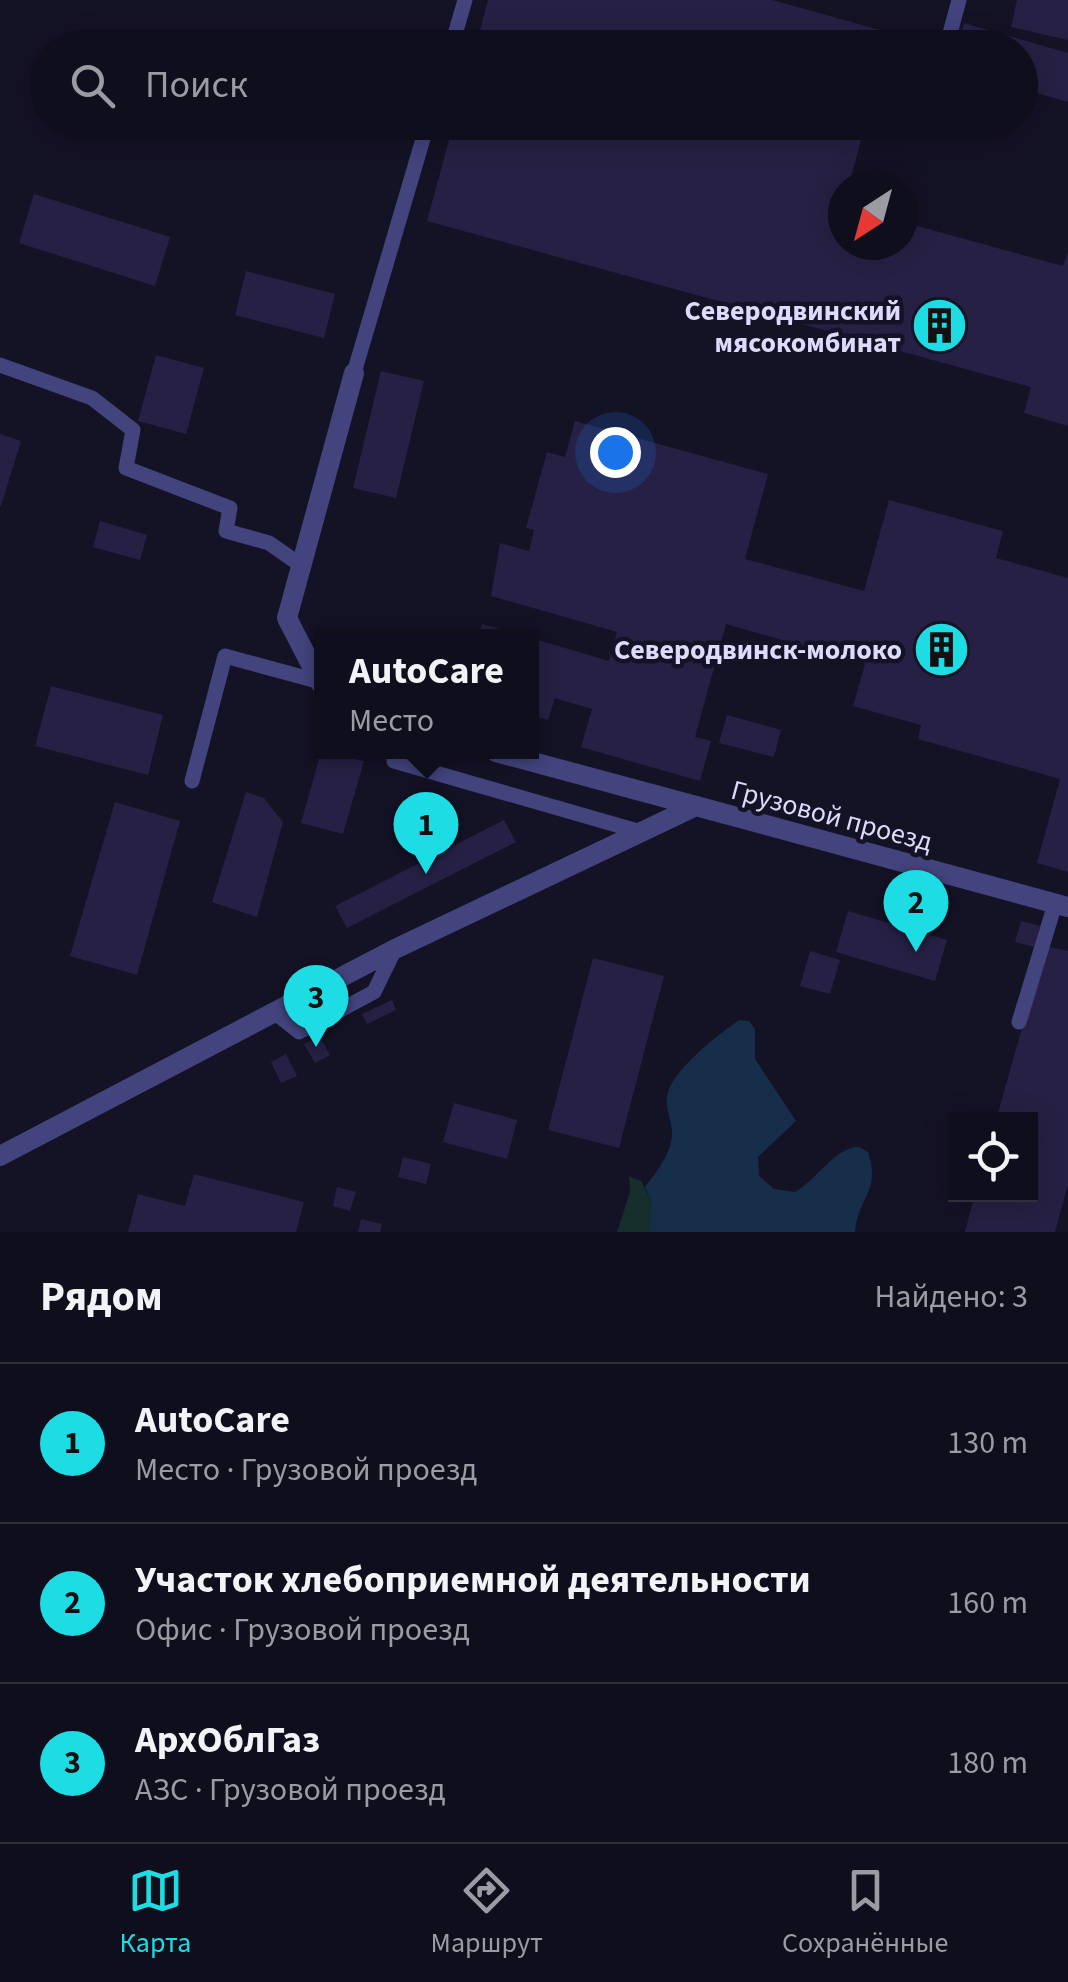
<!DOCTYPE html>
<html lang="ru">
<head>
<meta charset="utf-8">
<style>
	:root { --surface:#0f0e1c; --page:#181725; --text:#f1f3f6; --muted:#9b9ca3; --line:#2f2e3b; --accent:#1edce4 }
	body { margin:0; font-family:"Source Sans 3",sans-serif; background:var(--page); color:var(--text) }
	.controls { position:absolute; right:30px; bottom:30px; display:grid; overflow:hidden; border-radius:0px; box-shadow:0 5px 25px #0003 }
	.controls button { width:90px; height:90px; display:grid; place-items:center; padding:0; border:0; border-bottom:2px solid var(--line); background:var(--surface); color:var(--text); font:50px sans-serif }
	.compass { position:absolute; left:828px; top:170px; width:90px; height:90px; border-radius:50%; background:var(--surface); box-shadow:0 5px 25px #0003; rotate:216deg }
	.you { position:absolute; left:615px; top:452px; width:35px; height:35px; margin:-25px; border:8px solid #fff; border-radius:50%; background:#1a73e8; box-shadow:0 0 0 15px #1a73e833 }
	.badge { display:grid; place-items:center; width:65px; height:65px; border-radius:50%; background:var(--accent); color:#111; font-size:32px; font-weight:700 }
	.pin { position:absolute; translate:-50% -82px; filter:drop-shadow(0 2px 5px #0008) }
	.pin::after { content:''; position:absolute; top:52px; width:35px; height:30px; background:inherit; clip-path:polygon(0 0,100% 0,50% 100%) }
	.popup { position:absolute; left:314px; top:629px; width:225px; height:130px; box-sizing:border-box; display:grid; place-content:center; border-radius:0px; background:var(--surface); filter:drop-shadow(0 2px 8px #0005); font-size:32px; white-space:nowrap; color:var(--muted) }
	.popup b { font-size:38px; color:var(--text) }
	.popup::after { content:''; position:absolute; left:50%; top:100%; margin-left:-20px; border:20px solid transparent; border-top-color:var(--surface) }
	.list { margin:0; padding:0; list-style:none }
	h2 { display:flex; justify-content:space-between; align-items:center; height:130px; margin:0; padding:0 40px; font-size:42px }
	h2 small { font-size:32px; font-weight:400; color:var(--muted) }
	.list li { display:grid; grid-template-columns:65px 1fr auto; gap:30px; align-items:center; box-sizing:border-box; height:160px; padding:0 40px; border-top:2px solid var(--line) }
	.list b { display:block; font-size:38px; white-space:nowrap }
	.list p { margin:0; font-size:32px; white-space:nowrap; color:var(--muted) }
	.list em { font-size:32px; font-style:normal; color:var(--muted) }
	.icon { flex:none; width:55px; height:55px; fill:none; stroke:currentColor; stroke-width:2; stroke-linecap:round; stroke-linejoin:round }
	.map { position:relative; flex:none; width:1068px; height:1232px; overflow:hidden }
	.search { position:absolute; background:var(--surface); box-shadow:0 5px 25px #0003; left:30px; right:30px; top:30px; height:110px; display:flex; align-items:center; gap:25px; box-sizing:border-box; padding:0 35px; border-radius:55px; color:var(--muted); font-size:38px }
	.sheet { height:610px; background:var(--surface) }
	nav { display:flex; justify-content:space-around; align-items:center; box-sizing:border-box; height:140px; border-top:2px solid var(--line); background:var(--surface); font-size:28px; color:var(--muted) }
	nav a { display:grid; justify-items:center; gap:5px }
	nav .on { color:var(--accent) }
	.map>svg:first-child { display:block }
</style>
</head>
<body>
<div class="map">
<svg width="1068" height="1232" viewBox="0 0 1068 1232">
	<rect width="100%" height="100%" fill="#141225"/>
	<polygon fill="#162e2c" points="629,1176 641,1181 651,1200 649,1232 617,1232 630,1192"/>
	<path fill="#172e4a" d="M 739,1020 L 749,1021 L 755,1029 L 755,1059 L 796,1121 L 758,1157 L 759,1176 L 774,1189 L 795,1192 C 818,1179 835,1147 859,1147 L 868,1152 C 881,1192 858,1197 855,1232 L 649,1232 L 651,1200 L 645,1187 C 657,1171 673,1152 672,1131 C 671,1118 664,1106 668,1092 C 676,1067 718,1035 739,1020 Z"/>
	<g fill="#262144">
		<polygon points="488,0 772,0 891,33 887,48 475,48"/>
		<polygon points="1017,0 1068,0 1068,40 1011,27"/>
		<polygon points="964,23 1068,53 1068,102 1020,88 1020,48 957,48"/>
		<polygon points="454,122 866,122 849,185 843,185 843,245 903,245 903,222 1063,266 1068,252 1068,426 1024,413 1031,387 427,221"/>
		<polygon points="34,194 170,237 155,286 19,243"/>
		<polygon points="246,271 335,294 324,338 235,315"/>
		<polygon points="156,355 204,368 186,434 138,421"/>
		<polygon points="381,371 424,381 396,498 353,488"/>
		<polygon points="575,421 768,474 745,559 864,591 889,500 1003,531 996,558 1068,578 1068,872 1037,863 1060,779 918,739 921,725 853,706 865,664 726,624 695,737 711,741 700,781 581,747 592,709 555,698 548,720 531,715 531,638 609,661 617,632 491,596 500,543 529,551 534,530 526,528 547,452 565,457"/>
		<polygon points="0,434 21,441 1,506 0,506"/>
		<polygon points="100,521 147,535 140,560 93,547"/>
		<polygon points="482,624 522,635 522,636 478,636"/>
		<polygon points="51,686 163,715 148,775 35,746"/>
		<polygon points="727,715 781,730 774,757 719,743"/>
		<polygon points="321,752 364,761 343,834 301,823"/>
		<polygon points="246,792 264,798 283,822 257,917 212,902"/>
		<polygon points="115,802 180,821 137,975 70,956"/>
		<polygon points="504,820 516,842 347,928 335,906"/>
		<polygon points="848,911 947,940 935,981 836,952"/>
		<polygon points="1021,921 1040,926 1034,947 1015,942"/>
		<polygon points="1045,946 1068,951 1068,1184 1055,1232 965,1232 975,1194 1030,1194 1030,1120 996,1120"/>
		<polygon points="810,951 840,960 830,994 800,986"/>
		<polygon points="593,958 664,976 619,1148 548,1130"/>
		<polygon points="392,1000 396,1010 367,1024 362,1014"/>
		<polygon points="319,1035 330,1055 315,1063 304,1044"/>
		<polygon points="286,1054 297,1076 281,1083 271,1062"/>
		<polygon points="454,1103 517,1120 507,1159 443,1142"/>
		<polygon points="403,1157 431,1164 426,1184 398,1177"/>
		<polygon points="194,1174 304,1202 296,1232 128,1232 138,1194 185,1206"/>
		<polygon points="337,1187 356,1192 350,1211 333,1206"/>
		<polygon points="361,1219 382,1224 380,1232 358,1232"/>
	</g>
	<g fill="none" stroke-linecap="round" stroke-linejoin="round">
		<g stroke="#43447e" stroke-width="15">
			<polyline points="451,48 465,0"/>
			<polyline points="946,48 959,0"/>
			<polyline points="0,365 92,398 133,430 126,468 230,508 226,531 269,543 302,566"/>
			<polyline points="354,373 428,122"/>
			<polyline points="394,761 641,832"/>
			<polyline points="192,781 225,656 317,681"/>
			<polyline points="274,1012 299,1032 374,992 395,949"/>
			<polyline points="1019,1022 1055,904"/>
		</g>
		<g stroke="#43447e" stroke-width="20">
			<polyline points="321,684 287,618 354,373"/>
			<polyline points="496,752 696,806"/>
			<polyline points="0,1156 395,949 696,806 1068,907"/>
		</g>
	</g>
	<defs>
		<symbol id="building-disc" viewBox="-11 -11 22 22"><circle r="9.5" fill="#1edce4" stroke="#141225"/><path d="M-4-6H4V6H1V3H-1V6H-4ZM-2.5-4.3h1.7v1.8h-1.7ZM.8-4.3h1.7v1.8H.8ZM-2.5-1h1.7V.8h-1.7ZM.8-1h1.7V.8H.8Z" fill="#111"/></symbol>
	</defs>
	<g fill-rule="evenodd">
		<use href="#building-disc" x="908" y="294" width="63" height="63"/>
		<use href="#building-disc" x="910" y="618" width="63" height="63"/>
	</g>
	<g text-anchor="middle" stroke-width="9" stroke-linejoin="round" paint-order="stroke">
		<g font-size="28" font-weight="bold" fill="#dcdbfb" stroke="#141225" text-anchor="end">
			<text x="901" y="320">Северодвинский<tspan x="901" dy="32">мясокомбинат</tspan></text>
			<text x="902" y="659">Северодвинск-молоко</text>
		</g>
		<g font-size="28" fill="#dcdbfb" stroke="#141225">
			<text transform="translate(832 815) rotate(15)" y="10">Грузовой проезд</text>
		</g>
	</g>
</svg>
<div class="controls">
<button><svg class="icon" aria-label="locate" viewBox="0 0 24 24"><circle cx="12" cy="12" r="6"/><path d="M12 2v4M12 18v4M2 12h4M18 12h4"/></svg></button>
</div>
<svg class="compass" viewBox="-18 -18 36 36"><path d="M0-13l5 13h-10z" fill="#e53935"/><path d="M0 13l5-13h-10z" fill="#9b9ca3"/></svg>
<div class="you"></div>
<div class="pin badge" style="left:426px;top:874px">1</div>
<div class="popup"><b>AutoCare</b>Место</div>
<div class="pin badge" style="left:916px;top:952px">2</div>
<div class="pin badge" style="left:316px;top:1047px">3</div>
<div class="search"><svg class="icon" aria-label="search" viewBox="0 0 24 24"><circle cx="10" cy="10" r="6"/><path d="M15 15l6 6"/></svg>Поиск</div>
</div>
<section class="sheet">
<h2>Рядом<small>Найдено: 3</small></h2>
<ul class="list">
<li><span class="badge">1</span><div><b>AutoCare</b><p>Место · Грузовой проезд</p></div><em>130 m</em></li>
<li><span class="badge">2</span><div><b>Участок хлебоприемной деятельности</b><p>Офис · Грузовой проезд</p></div><em>160 m</em></li>
<li><span class="badge">3</span><div><b>АрхОблГаз</b><p>АЗС · Грузовой проезд</p></div><em>180 m</em></li>
</ul>
</section>
<nav>
<a class="on"><svg class="icon" aria-label="map" viewBox="0 0 24 24"><path d="M3 6l6-2 6 2 6-2v14l-6 2-6-2-6 2zM9 4v14M15 6v14"/></svg>Карта</a>
<a><svg class="icon" aria-label="directions" viewBox="0 0 24 24"><path d="M12 3l9 9-9 9-9-9zM9 14v-3h6M13 9l2 2-2 2"/></svg>Маршрут</a>
<a><svg class="icon" aria-label="saved" viewBox="0 0 24 24"><path d="M7 4h10v16l-5-4-5 4z"/></svg>Сохранённые</a>
</nav>
</body>
</html>
